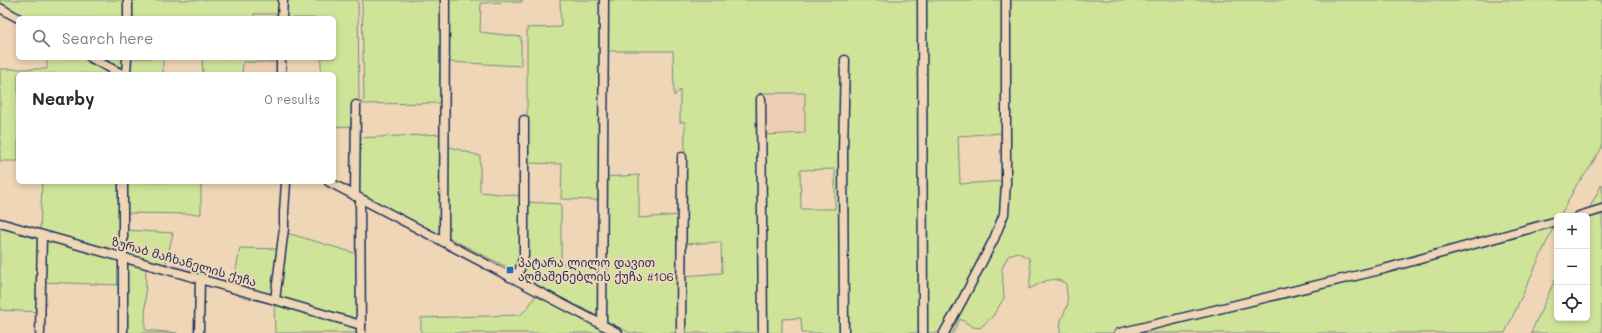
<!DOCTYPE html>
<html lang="en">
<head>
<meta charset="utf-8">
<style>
	:root { --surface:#fff; --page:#f7f7f7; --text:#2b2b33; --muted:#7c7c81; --line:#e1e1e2 }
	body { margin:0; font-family:Mali,"Noto Sans Georgian",sans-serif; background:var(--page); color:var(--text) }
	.controls { position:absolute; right:12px; bottom:12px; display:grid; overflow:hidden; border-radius:6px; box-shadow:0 2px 6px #0003 }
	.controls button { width:36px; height:36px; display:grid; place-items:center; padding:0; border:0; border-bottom:1px solid var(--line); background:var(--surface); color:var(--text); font:20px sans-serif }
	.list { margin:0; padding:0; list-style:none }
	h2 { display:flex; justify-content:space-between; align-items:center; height:52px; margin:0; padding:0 16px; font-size:17px }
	h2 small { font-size:13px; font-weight:400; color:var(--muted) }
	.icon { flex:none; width:22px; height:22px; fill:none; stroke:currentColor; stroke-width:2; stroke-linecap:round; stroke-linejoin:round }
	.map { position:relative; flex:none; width:1602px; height:333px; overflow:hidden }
	.search { position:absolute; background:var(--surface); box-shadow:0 2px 6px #0003; left:16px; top:16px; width:320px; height:44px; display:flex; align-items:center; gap:10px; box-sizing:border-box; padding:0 14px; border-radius:6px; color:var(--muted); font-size:15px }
	.panel { position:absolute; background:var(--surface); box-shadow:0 2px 6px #0003; left:16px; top:72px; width:320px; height:112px; border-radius:6px }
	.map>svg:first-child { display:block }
</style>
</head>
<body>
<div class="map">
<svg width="1602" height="333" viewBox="0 0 1602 333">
	<rect width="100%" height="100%" fill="#eed6b6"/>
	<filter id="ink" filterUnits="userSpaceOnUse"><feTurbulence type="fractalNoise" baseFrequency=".025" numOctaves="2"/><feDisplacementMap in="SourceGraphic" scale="8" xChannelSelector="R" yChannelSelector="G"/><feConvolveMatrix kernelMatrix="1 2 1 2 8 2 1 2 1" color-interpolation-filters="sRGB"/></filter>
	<g filter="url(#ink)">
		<g fill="#efcdb2">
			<polygon points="242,62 280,62 279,74 242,74"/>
			<polygon points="765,93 805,93 806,133 765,135"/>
		</g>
		<g fill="#cfe499" stroke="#758a7c" fill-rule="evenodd">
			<polygon points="0,0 126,0 126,18 24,18 0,4"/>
			<polygon points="130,0 281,0 280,14 254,14 254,18 130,18"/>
			<polygon points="285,0 358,0 359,99 354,107 354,126 334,127 334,74 321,74 321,58 334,58 334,18 284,18"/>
			<polygon points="362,0 443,0 443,103 360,104 364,99"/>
			<polygon points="448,0 522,0 522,2 481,3 480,32 521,37 521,66 448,62"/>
			<polygon points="560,0 601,0 600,200 561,199 562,164 527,163 527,28 561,27"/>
			<path d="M 606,0 L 1602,0 L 1602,147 L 1589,169 L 1577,184 L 1560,216 L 1557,216 L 1557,219 L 1406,260 L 1163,322 L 1112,333 L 1060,333 L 1061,320 L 1068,304 L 1066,284 C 1052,274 1042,283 1029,289 L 1031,271 L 1029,258 L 1017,252 L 1008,256 L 1002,268 L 1004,298 L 993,316 L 980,328 L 973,327 L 960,319 L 953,333 L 802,333 L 801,318 L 782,319 L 782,333 L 766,333 L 765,135 L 805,133 L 805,93 L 759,93 L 761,333 L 683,333 L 683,276 L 722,273 L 721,242 L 684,244 L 685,122 L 680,122 L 680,90 L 674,96 L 673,51 L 606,51 ZM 1001,133 L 1004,181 L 960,184 L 958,136 ZM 835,169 L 835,209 L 801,209 L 800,170 Z"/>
			<polygon points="47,58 82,58 113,74 18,74 18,161 0,161 0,69 47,69"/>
			<polygon points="97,58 125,58 125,73"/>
			<rect x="129" y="58" width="34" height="16"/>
			<polygon points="202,58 280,58 280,62 243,62 242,74 203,74"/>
			<polygon points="443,134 443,237 356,192 357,138"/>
			<polygon points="447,146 480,156 480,192 521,196 522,254 515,271 447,237"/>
			<polygon points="639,175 639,218 680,215 679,333 630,333 605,320 604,177"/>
			<polygon points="42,182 121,182 121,254 40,232"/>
			<polygon points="125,182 201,182 201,214 125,213"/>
			<polygon points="1602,184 1602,207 1588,211"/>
			<polygon points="527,202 561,204 561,263 600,263 598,313 595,315 519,276 525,266 528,256"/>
			<polygon points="1602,213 1602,333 1531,333 1557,275 1557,318 1587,318 1587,218"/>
			<polygon points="1555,224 1505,333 1134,333 1180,323"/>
			<polygon points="0,225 121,258 121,285 41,282 41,312 0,310"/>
			<polygon points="125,230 173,233 165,267 125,256"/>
			<polygon points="287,233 358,254 358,318 355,320 280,299 278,296"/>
			<polygon points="240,248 280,249 273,297 233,286"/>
			<polygon points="126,260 146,265 145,330 177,333 125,333"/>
			<polygon points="536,294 612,333 421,333 421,318 520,315 528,308"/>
			<polygon points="274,302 363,330 363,333 275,333"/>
		</g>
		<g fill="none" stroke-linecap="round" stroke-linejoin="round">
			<defs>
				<g id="minor">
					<polyline points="922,0 923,333"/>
					<polyline points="0,8 18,18"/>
					<polyline points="128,18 128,0"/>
					<polyline points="282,18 283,0"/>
					<polyline points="91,58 122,74"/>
					<polyline points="126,74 127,58"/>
					<polyline points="281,74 281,58"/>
					<polyline points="761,99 763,333"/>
					<polyline points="329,182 618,333"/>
					<polyline points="355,196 356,105"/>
					<polyline points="360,199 361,333"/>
					<polyline points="1579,216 1602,209"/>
					<polyline points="0,223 275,300 361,325"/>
					<polyline points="444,242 445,0"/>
					<polyline points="510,277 519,272 524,256 524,120"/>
					<polyline points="275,300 284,228 284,212 286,182"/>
					<polyline points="602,325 604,0"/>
					<polyline points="40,333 42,235"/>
					<polyline points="123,333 123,182"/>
					<polyline points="199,333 200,278"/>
					<polyline points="681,333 682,157"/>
					<polyline points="844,333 843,152 845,60"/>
					<polyline points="944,333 963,299 994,239 1004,214 1006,183 1006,0"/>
					<polyline points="1119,333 1384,269 1557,221"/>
				</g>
			</defs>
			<use href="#minor" stroke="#1b2f5e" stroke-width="11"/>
			<use href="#minor" stroke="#eed6b6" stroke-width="8"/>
		</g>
	</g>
	<rect fill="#1f6fb2" stroke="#eed6b6" stroke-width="1.5" x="506" y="266" width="8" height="8" rx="2"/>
	<g text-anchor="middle" stroke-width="4" stroke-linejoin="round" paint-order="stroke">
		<g font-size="12" fill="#1b2f5e" stroke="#eed6b6">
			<text transform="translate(184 262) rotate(16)" y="4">ზურაბ მაჩხანელის ქუჩა</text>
		</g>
		<g font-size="12" fill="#1b2f5e" stroke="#eed6b6" text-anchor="start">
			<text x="518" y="267">პატარა ლილო დავით<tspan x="518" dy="14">აღმაშენებლის ქუჩა #106</tspan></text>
		</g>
	</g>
</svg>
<div class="controls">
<button>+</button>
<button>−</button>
<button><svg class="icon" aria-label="locate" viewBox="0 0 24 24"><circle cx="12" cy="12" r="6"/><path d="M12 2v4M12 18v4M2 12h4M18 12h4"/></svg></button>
</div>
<div class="search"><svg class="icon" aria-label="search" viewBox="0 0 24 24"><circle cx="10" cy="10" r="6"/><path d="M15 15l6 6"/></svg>Search here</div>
<section class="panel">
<h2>Nearby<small>0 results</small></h2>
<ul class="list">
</ul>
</section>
</div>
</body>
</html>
